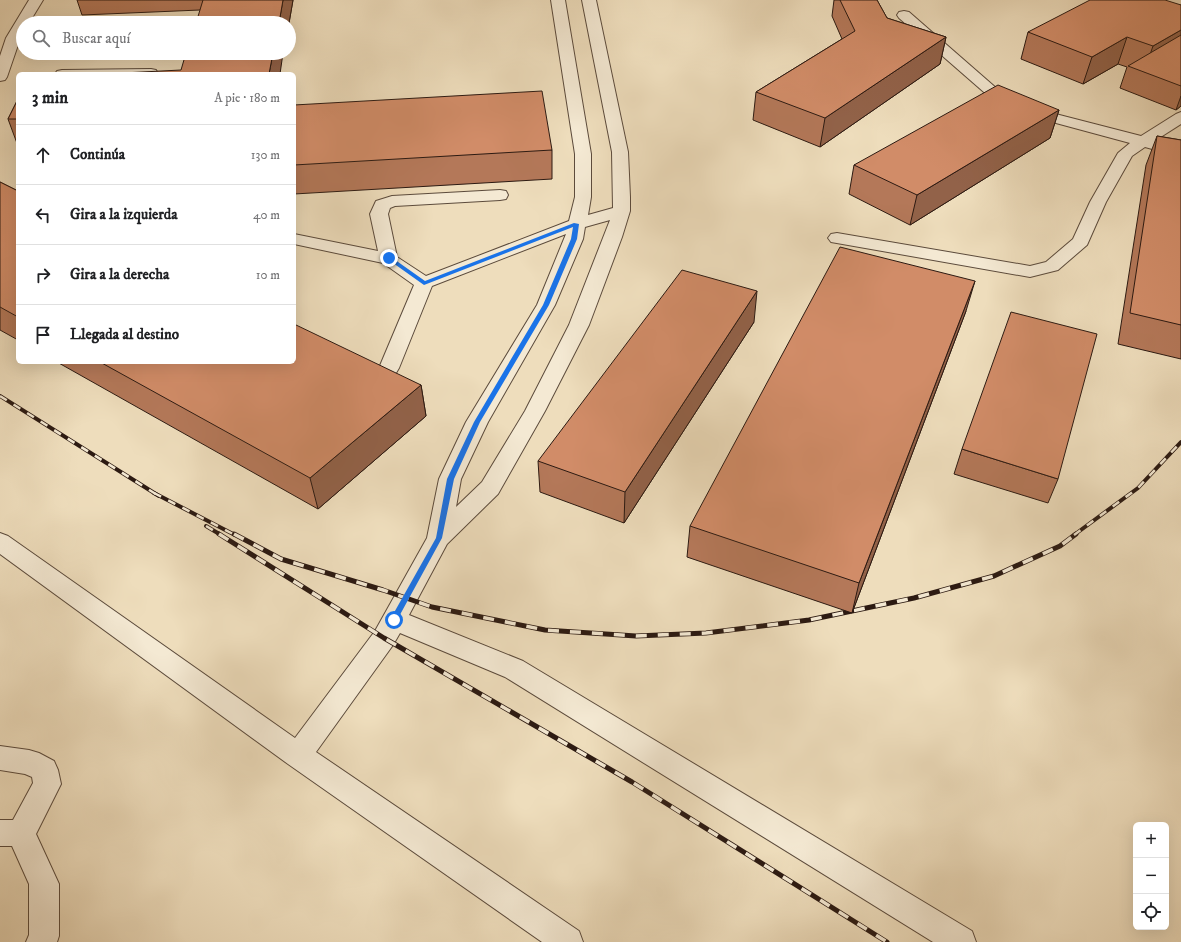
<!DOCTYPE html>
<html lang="es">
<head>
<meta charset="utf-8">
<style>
	:root { --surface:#fff; --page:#f2f2f2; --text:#202124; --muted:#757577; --line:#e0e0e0 }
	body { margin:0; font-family:"IM FELL DW Pica",serif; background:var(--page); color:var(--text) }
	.controls { position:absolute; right:12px; bottom:12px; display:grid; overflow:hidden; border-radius:6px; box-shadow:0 4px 16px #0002 }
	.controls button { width:36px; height:36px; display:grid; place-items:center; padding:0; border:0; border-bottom:1px solid var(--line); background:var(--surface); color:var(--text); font:20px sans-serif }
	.stop { position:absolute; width:12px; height:12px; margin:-9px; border:3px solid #1a73e8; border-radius:50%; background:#fff }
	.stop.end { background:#1a73e8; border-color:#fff; box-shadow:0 1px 4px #0008 }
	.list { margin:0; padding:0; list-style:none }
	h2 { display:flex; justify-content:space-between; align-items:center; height:52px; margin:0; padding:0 16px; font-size:17px }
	h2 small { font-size:13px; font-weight:400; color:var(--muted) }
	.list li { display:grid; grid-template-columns:26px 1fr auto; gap:12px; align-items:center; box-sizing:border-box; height:60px; padding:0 16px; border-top:1px solid var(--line) }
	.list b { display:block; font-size:15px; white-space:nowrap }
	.list em { font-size:13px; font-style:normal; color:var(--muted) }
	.icon { flex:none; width:22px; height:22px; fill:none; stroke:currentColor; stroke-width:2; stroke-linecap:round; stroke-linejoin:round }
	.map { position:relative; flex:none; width:1181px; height:942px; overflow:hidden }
	.search { position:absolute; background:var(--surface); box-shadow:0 4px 16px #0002; left:16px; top:16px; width:280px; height:44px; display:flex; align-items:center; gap:10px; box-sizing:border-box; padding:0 14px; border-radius:22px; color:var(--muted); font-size:15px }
	.panel { position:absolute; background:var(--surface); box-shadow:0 4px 16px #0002; left:16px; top:72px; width:280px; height:292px; border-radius:6px }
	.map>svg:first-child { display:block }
</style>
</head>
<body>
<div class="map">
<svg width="1181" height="942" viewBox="0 0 1181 942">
	<rect width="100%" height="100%" fill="#eeddbc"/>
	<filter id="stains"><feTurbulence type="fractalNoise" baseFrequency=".005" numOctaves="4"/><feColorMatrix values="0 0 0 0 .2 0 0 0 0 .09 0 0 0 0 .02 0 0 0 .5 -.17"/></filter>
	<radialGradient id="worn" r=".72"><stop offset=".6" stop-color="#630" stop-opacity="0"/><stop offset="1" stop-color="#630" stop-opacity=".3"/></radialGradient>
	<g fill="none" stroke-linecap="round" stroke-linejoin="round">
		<defs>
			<g id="minor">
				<polygon points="29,0 43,0 29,23 23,23 23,42 19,42 7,77 5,80 0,81 0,56 6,38"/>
				<path d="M 551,0 L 565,0 L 591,154 L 591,197 L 588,215 L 613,208 L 612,152 L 582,0 L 596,0 L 628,152 L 630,197 L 630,211 L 622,237 L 589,325 L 545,411 L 498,494 L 447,544 L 409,615 L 523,661 L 972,931 L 976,942 L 933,942 L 505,677 L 400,633 L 393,645 L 316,752 L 579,931 L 583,942 L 542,942 L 288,764 L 0,554 L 0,533 L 8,536 L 295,738 L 375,631 L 427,538 L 439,479 L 466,422 L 537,305 L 566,234 L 432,286 L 399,368 L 396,373 L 389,374 L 382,373 L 379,368 L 414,285 L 383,263 L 294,244 L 294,234 L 378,251 L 370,214 L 376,201 L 392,196 L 500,190 L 506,191 L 508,195 L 506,199 L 500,200 L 395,206 L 390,208 L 388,214 L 397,257 L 426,276 L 569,221 L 575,197 L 575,154 ZM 610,220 L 569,325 L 525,411 L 482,482 L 456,507 L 461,479 L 488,422 L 555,305 L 583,239 L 585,227 Z"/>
				<polygon points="904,11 909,12 1003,94 1040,110 1141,136 1176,114 1181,112 1181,124 1156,140 1181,147 1181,157 1145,147 1132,156 1106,202 1087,245 1058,270 1030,277 831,242 828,238 831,234 837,233 1030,266 1046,262 1073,239 1090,202 1118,153 1130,143 1030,116 993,100 899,18 897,15 899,12"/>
				<polygon points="151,69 156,70 158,74 55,74 57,71 62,70"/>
				<polygon points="0,746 29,750 39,753 54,761 58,770 61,784 36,834 59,884 59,936 57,942 26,942 29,935 29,884 12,846 0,846 0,820 13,820 33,783 32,777 25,774 0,770"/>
			</g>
		</defs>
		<use href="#minor" stroke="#5c4b3c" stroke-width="2"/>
		<use href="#minor" fill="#f4e9d3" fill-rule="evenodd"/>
		<defs>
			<g id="rail-far1">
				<polyline points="0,396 159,496"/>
				<polyline points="154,493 235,535"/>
				<polyline points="206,526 221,535"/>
				<polyline points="1074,535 1138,488 1181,442"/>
			</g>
			<g id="rail">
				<polyline points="219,534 384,638 632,782 887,942"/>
				<polyline points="234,534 281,559 383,590 432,607 545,630 636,636 706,633 809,620 914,598 994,576 1060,546 1076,534"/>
			</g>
		</defs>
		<use href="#rail-far1" stroke="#2c1a12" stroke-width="4"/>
		<use href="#rail" stroke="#2c1a12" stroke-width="5"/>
		<use href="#rail-far1" stroke="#f4e9d3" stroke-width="2.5" stroke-dasharray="8" stroke-linecap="butt"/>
		<use href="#rail" stroke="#f4e9d3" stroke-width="3.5" stroke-dasharray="11" stroke-linecap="butt"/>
	</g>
	<g fill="#b47859" stroke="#2c1a12">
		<polygon points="77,0 293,0 289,23 200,10 82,15"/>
		<polygon points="834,0 877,0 887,18 946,37 940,64 820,147 753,120 756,92 842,39 832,16"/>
		<polygon points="1181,5 1181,106 1176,110 1120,88 1127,67 1118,64 1083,84 1021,59 1028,32"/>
		<polygon points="18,99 18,146 8,119"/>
		<polygon points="294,105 552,150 552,179 294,194"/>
		<polygon points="1059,110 1050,138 910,225 849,194 854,165"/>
		<polygon points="1157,136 1181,140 1181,359 1118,344 1146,165"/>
		<polygon points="0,182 18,191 18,340 0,330"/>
		<polygon points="966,311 852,613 687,557 690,526"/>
		<polygon points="754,322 624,523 540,492 538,461"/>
		<polygon points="57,362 294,362 421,385 426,416 318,509"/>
		<polygon points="962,449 1058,479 1048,503 954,474"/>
	</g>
	<g fill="#926249" stroke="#2c1a12">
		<polygon points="283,0 293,0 289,23 279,23"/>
		<polygon points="1181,30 1181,51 1144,72 1153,46"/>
		<polygon points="946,37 940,64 820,147 825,118"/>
		<polygon points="1127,37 1118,64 1083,84 1092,57"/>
		<polygon points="273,53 283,53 280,74 269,74"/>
		<polygon points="1181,96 1181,106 1176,110"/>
		<polygon points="1059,110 1050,138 910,225 917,195"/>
		<polygon points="975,281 966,311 852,613 859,583"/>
		<polygon points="757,291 754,322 624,523 625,492"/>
		<polygon points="421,385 426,416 318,509 310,478"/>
	</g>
	<g fill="#d18c68" stroke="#2c1a12">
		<polygon points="203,0 283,0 279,23 196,23"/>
		<polygon points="840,0 877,0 887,18 946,37 825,118 756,92 855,31"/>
		<polygon points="1090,0 1165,0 1181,5 1181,30 1153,46 1127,37 1092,57 1028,32"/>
		<polygon points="1181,35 1181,86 1128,66"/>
		<polygon points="186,53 273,53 269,74 103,74 181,70"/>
		<polygon points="998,85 1059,110 917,195 854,165"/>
		<polygon points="542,91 552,150 294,165 294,105"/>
		<polygon points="18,99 18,119 8,119"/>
		<polygon points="1157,136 1181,140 1181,325 1130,313"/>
		<polygon points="0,182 18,191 18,317 0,307"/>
		<polygon points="840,247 975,281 859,583 690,526"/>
		<polygon points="682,270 757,291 625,492 538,461"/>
		<polygon points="1011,312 1097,334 1058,479 962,449"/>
		<polygon points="294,324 421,385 310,478 100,362 294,362"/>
	</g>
	<polygon fill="#1a73e8" points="574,223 579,224 577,239 549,305 480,422 454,479 442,538 396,622 391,622 391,618 436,538 447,479 474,422 543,305 571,239 573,227 424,285 386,258 391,257 425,281"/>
	<rect width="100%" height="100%" filter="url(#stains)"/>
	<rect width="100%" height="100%" fill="url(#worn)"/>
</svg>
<div class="controls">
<button>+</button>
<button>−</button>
<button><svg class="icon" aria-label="locate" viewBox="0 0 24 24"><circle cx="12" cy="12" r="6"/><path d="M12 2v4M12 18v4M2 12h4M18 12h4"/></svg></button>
</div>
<div class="stop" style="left:394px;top:620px"></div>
<div class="stop end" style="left:389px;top:258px"></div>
<div class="search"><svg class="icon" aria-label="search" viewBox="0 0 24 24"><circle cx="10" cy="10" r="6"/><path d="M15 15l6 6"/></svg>Buscar aquí</div>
<section class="panel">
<h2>3 min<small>A pie · 180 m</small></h2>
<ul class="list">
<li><svg class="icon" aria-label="ahead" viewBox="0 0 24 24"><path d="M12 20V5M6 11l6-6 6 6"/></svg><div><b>Continúa</b></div><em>130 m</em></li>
<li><svg class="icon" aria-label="left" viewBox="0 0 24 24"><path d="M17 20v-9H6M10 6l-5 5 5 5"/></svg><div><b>Gira a la izquierda</b></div><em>40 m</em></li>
<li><svg class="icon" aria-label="right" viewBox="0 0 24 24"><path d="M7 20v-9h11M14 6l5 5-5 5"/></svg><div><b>Gira a la derecha</b></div><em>10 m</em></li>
<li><svg class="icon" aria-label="arrive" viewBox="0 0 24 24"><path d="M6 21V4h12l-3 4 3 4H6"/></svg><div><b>Llegada al destino</b></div></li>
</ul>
</section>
</div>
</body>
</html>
